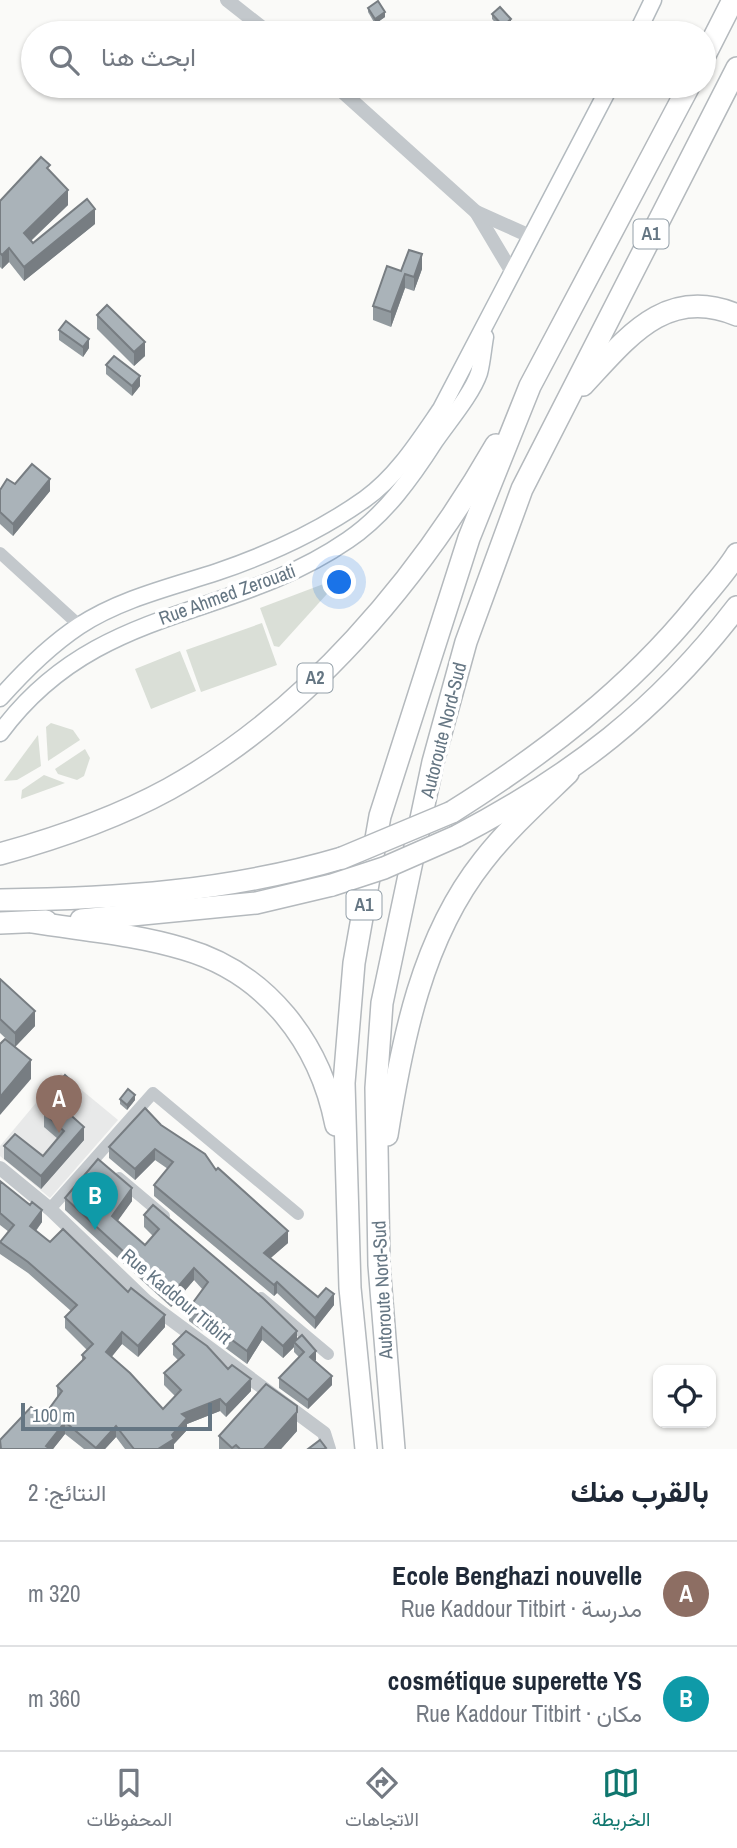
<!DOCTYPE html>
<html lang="ar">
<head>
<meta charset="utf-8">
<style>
	:root { --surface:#fff; --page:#f2f2f3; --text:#1f2937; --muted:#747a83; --line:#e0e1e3; --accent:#0f766e }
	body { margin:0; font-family:"Archivo Narrow",Vazirmatn,sans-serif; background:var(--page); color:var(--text); direction:rtl }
	.controls { position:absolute; right:21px; bottom:21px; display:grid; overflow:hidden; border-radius:14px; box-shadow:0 2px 5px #0004 }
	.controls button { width:63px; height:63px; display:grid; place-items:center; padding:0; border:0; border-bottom:2px solid var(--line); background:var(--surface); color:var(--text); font:35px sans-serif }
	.scale { position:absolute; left:21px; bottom:18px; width:191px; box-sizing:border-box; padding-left:7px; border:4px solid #657683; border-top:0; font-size:19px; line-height:24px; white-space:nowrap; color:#657683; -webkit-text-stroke:5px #fff; paint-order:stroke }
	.you { position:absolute; left:340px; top:583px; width:24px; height:24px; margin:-18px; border:5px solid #fff; border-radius:50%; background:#1a73e8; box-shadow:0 0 0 10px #1a73e833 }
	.badge { display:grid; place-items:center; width:46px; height:46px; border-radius:50%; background:var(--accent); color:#fff; font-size:23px; font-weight:700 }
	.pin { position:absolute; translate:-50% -58px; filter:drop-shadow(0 2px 4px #0008) }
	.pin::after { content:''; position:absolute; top:37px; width:24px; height:21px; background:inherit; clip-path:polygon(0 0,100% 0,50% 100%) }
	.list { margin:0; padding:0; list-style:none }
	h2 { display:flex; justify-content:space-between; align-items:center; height:91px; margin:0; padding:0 28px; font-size:30px }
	h2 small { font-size:23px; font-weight:400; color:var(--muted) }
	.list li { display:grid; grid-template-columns:46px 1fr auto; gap:21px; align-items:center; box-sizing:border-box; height:105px; padding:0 28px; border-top:2px solid var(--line) }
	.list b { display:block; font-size:26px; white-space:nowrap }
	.list p { margin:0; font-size:23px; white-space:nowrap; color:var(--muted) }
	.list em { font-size:23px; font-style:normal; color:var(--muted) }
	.icon { flex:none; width:38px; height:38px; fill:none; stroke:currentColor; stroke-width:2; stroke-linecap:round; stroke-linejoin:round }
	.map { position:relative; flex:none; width:737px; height:1449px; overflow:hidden; direction:ltr }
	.search { position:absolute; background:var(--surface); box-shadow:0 2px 5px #0004; left:21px; right:21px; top:21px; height:77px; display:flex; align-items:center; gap:18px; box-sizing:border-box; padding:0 24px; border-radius:38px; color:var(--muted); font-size:26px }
	.sheet { height:301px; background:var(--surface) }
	nav { display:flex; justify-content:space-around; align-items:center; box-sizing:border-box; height:98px; border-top:2px solid var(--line); background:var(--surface); font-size:19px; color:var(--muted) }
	nav a { display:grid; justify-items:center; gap:4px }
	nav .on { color:var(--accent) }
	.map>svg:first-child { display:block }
</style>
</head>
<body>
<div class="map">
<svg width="737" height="1449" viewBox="0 0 737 1449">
	<rect width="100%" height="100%" fill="#fafaf8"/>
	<polygon fill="#e8e9e9" points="61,1073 118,1120 50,1198 0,1156 0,1146"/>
	<g fill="#dadfd7">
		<polygon points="334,580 336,584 279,647 274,646 260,608"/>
		<polygon points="262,623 277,665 201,692 186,650"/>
		<polygon points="180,651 196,691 151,709 135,669"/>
		<polygon points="51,723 73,730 80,740 48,761 46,727"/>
		<polygon points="38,735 41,766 17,780 4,781"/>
		<polygon points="85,749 90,758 84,776 77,780 58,774 55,769"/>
		<polygon points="44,775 65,783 21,799 22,790"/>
	</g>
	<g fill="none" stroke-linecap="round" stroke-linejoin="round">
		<defs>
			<g id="secondary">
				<polyline points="637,33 653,0"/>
				<path d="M 0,698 C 24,671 49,646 79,626 C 120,599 171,587 217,572 C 270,554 320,531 365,499 C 397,476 419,441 441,409 L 610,86"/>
				<path d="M 0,733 C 96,603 229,622 348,540 C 385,515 412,477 435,441 C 448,422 472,394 479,373 C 482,362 483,348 485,337"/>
			</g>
			<g id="motorway">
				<polyline points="704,57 733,0"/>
				<path d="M 583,385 C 627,338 666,285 737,315"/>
				<path d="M 452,812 C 544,754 628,690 697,605 C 711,588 726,572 737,554"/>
				<path d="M 457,836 C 572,776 658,710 737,607"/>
				<path d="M 0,854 C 58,838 116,818 169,789 C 307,712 418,581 496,445"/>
				<path d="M 0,900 C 116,899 230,891 342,858"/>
				<polyline points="81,920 256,903 332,885"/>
				<path d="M 32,922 C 82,930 135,934 184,949 C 267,973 320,1043 336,1125"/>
				<polyline points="0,923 46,921"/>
				<path d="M 387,1135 C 402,1041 422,938 483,861 C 508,829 539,801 568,773"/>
				<polyline points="366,1449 350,1288 344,1083 354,963 380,816 469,538 530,386 689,86"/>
				<polyline points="394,1449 379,1265 376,1088 382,1003 433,762 466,642 522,489 737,68"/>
			</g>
		</defs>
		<use href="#secondary" stroke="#b3babf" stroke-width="19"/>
		<use href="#motorway" stroke="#b4b9bd" stroke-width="24"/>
		<g stroke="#c3c8cc" stroke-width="12">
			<polyline points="0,553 80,626"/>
			<polyline points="119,1178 164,1216"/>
			<polyline points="50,1209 153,1093 298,1214"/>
			<polyline points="261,1298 328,1354"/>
		</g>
		<g stroke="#c3c8cc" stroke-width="14">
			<polyline points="227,0 269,33"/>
			<polyline points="336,86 476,212 513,274"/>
			<polyline points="476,212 532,237"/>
			<polyline points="0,1168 50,1209 146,1301 324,1433 329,1449"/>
		</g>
		<use href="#secondary" stroke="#fff" stroke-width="16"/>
		<use href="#motorway" stroke="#fff" stroke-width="21"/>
		<defs>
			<g id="motorway-bridge">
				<polyline points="342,858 452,812"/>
				<polyline points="332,885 384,868 457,836"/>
			</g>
		</defs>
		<use href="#motorway-bridge" stroke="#b4b9bd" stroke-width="24" stroke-linecap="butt"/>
		<use href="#motorway-bridge" stroke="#fff" stroke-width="21"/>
	</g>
	<g fill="#929a9f">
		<polygon points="368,8 385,17 375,24 368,12"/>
		<polygon points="492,14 511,24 503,31 492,19"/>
		<polygon points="478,86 491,86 482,92"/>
		<polygon points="50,171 68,205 31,241 33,243 95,224 24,281 9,262 2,269 0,267 0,201"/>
		<polygon points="422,269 414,291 405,288 391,327 373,320 373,306 401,271"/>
		<polygon points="97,315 145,356 134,366 97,329"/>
		<polygon points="59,330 89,348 83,357 59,340"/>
		<polygon points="106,365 140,386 132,396 106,374"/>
		<polygon points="15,484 50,491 13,536 0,524 0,490"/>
		<polygon points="0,979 35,1026 15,1047 0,1033"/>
		<polygon points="75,1094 63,1108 84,1140 41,1189 4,1159 4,1146 43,1156 58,1139 44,1127 44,1113 50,1106 48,1104 48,1095"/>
		<polygon points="120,1099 135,1100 127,1110 120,1104"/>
		<polygon points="161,1125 216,1170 288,1243 270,1258 318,1297 334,1305 315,1329 277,1293 274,1296 154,1196 154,1185 168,1169 155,1160 135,1180 109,1158 109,1147"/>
		<polygon points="0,1181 42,1222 36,1231 165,1327 138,1357 122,1344 111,1357 163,1409 175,1396 164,1385 164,1373 178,1360 173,1355 173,1344 228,1369 251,1391 226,1417 220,1411 187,1424 187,1430 174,1444 174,1449 125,1449 116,1437 105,1449 84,1449 65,1434 53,1449 0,1449 0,1440 43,1417 57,1398 57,1386 82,1361 82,1355 87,1350 65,1328 65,1317 71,1311 28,1273 0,1254 0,1242 9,1232 0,1225"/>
		<polygon points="65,1198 132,1201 117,1221 145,1245 153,1236 144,1227 144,1215 297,1339 316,1360 315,1361 332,1385 308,1409 279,1388 279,1378 299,1357 294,1352 294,1347 283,1358 262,1340 247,1364 189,1321 189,1308 203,1290 194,1280 171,1307 65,1210"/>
		<polygon points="297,1406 297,1431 281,1449 219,1449 219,1436"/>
	</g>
	<g fill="#777d82">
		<polygon points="385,12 385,17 375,24 375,19"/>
		<polygon points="511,19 511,24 503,31 503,26"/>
		<polygon points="482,86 491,86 482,92"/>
		<polygon points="68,190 68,205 24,247 24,233"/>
		<polygon points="95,209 95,224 24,281 24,267"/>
		<polygon points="9,248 9,262 2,269 2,255"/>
		<polygon points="422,254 422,269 414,291 414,277"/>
		<polygon points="405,274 405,288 391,327 391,312"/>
		<polygon points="89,339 89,348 83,357 83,347"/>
		<polygon points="145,342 145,356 134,366 134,352"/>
		<polygon points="140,376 140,386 132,396 132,386"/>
		<polygon points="50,479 50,491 13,536 13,524"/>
		<polygon points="35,1011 35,1026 15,1047 15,1033"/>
		<polygon points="31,1060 31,1079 0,1115 0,1097"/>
		<polygon points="75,1084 75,1094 59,1113 59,1103"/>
		<polygon points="135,1095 135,1100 127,1110 127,1105"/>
		<polygon points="84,1127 84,1140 41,1189 41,1176"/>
		<polygon points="155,1149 155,1160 135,1180 135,1169"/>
		<polygon points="132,1188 132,1201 112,1229 112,1216"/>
		<polygon points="42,1210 42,1222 30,1238 30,1226"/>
		<polygon points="288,1231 288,1243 264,1264 264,1253"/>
		<polygon points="194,1268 194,1280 171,1307 171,1295"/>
		<polygon points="277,1282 277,1293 274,1296 274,1285"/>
		<polygon points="334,1294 334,1305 315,1329 315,1318"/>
		<polygon points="165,1315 165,1327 138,1357 138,1346"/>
		<polygon points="262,1327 262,1340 247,1364 247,1351"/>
		<polygon points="297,1331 297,1344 294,1342 294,1347 283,1358 283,1346"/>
		<polygon points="122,1332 122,1344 106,1364 106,1352"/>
		<polygon points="316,1351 316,1360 310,1366 310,1357"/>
		<polygon points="332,1376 332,1385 308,1409 308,1400"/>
		<polygon points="251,1379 251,1391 226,1417 226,1405"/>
		<polygon points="220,1399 220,1411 187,1424 187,1430 174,1444 174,1449 158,1449 182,1414"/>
		<polygon points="297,1412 297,1431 281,1449 264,1449"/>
		<polygon points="65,1422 65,1434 53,1449 46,1449 46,1446"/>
		<polygon points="116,1426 116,1437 105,1449 96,1449 96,1448"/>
	</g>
	<g fill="#aab3b9" stroke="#777d82" stroke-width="2">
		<polygon points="378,1 385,12 375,19 368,8"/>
		<polygon points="500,7 511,19 503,26 492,14"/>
		<polygon points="498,29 501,33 492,33"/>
		<polygon points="41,157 50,165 47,168 68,190 24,233 33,243 87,199 95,209 24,267 9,248 2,255 0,253 0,201"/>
		<polygon points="409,250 422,254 414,277 405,274 391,312 373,306 387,266 401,271"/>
		<polygon points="107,305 145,342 134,352 97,315"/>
		<polygon points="66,321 89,339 83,347 59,330"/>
		<polygon points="114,356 140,376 132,386 106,365"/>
		<polygon points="32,464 50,479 13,524 0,512 0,490 7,479 15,484"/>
		<polygon points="0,979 35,1011 15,1033 0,1019"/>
		<polygon points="5,1039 31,1060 0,1097 0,1044"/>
		<polygon points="65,1075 75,1084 59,1103 48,1095"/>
		<polygon points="128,1089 135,1095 127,1105 120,1099"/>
		<polygon points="55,1101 84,1127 41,1176 4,1146 15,1134 43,1156 64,1131 44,1113"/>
		<polygon points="145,1108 161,1125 205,1154 216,1170 218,1168 288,1231 264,1253 318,1297 326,1288 334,1294 315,1318 277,1282 274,1285 154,1185 173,1162 155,1149 135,1169 109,1147"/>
		<polygon points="98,1159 132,1188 112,1216 145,1245 159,1229 144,1215 153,1205 264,1299 297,1331 283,1346 262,1327 247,1351 189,1308 208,1282 194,1268 171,1295 65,1198"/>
		<polygon points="0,1181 30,1205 32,1202 42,1210 30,1226 50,1242 63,1229 128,1292 131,1288 165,1315 138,1346 122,1332 106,1352 130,1373 163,1409 181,1390 164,1373 184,1355 173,1344 186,1331 207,1346 228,1369 232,1365 251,1379 226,1405 220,1399 182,1414 187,1418 172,1435 174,1439 158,1449 134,1449 116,1426 96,1448 65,1422 46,1446 50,1449 1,1449 0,1440 31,1407 43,1417 62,1391 57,1386 85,1358 82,1355 93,1344 65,1317 77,1305 28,1262 0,1242 14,1225 0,1213"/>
		<polygon points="302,1335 316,1351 310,1357 332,1376 308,1400 279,1378 304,1352 294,1342"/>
		<polygon points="266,1384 297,1406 297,1412 264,1449 240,1449 236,1445 232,1448 219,1436"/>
		<polygon points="320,1440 326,1448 324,1449 308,1449"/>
	</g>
	<g text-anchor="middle" stroke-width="7" stroke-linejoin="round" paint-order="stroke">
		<g fill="#fff" stroke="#939fa8" stroke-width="2">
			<rect x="633.5" y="219.5" width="35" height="29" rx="5"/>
			<rect x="297.5" y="663.5" width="35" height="29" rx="5"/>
			<rect x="346.5" y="890.5" width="35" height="29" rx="5"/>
		</g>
		<g font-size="18" font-weight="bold" fill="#657683">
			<text x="651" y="240">A1</text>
			<text x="315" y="684">A2</text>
			<text x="364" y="911">A1</text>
		</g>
		<g font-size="19" fill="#657683" stroke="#fff">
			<text transform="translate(227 594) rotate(-20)" y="7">Rue Ahmed Zerouati</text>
			<text transform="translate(443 730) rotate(-76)" y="7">Autoroute Nord-Sud</text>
			<text transform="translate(382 1290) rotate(-93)" y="7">Autoroute Nord-Sud</text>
			<text transform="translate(177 1296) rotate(40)" y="7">Rue Kaddour Titbirt</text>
		</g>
	</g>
</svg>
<div class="controls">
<button><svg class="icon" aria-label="locate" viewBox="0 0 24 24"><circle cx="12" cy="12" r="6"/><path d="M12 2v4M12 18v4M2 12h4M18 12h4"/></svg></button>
</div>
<div class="scale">100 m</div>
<div class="you"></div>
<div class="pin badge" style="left:59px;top:1133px;background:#8d6e63">A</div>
<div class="pin badge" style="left:95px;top:1230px;background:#0f9aa8">B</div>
<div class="search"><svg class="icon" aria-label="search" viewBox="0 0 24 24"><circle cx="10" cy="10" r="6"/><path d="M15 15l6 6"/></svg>ابحث هنا</div>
</div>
<section class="sheet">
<h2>بالقرب منك<small>النتائج: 2</small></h2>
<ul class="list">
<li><span class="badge" style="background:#8d6e63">A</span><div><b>Ecole Benghazi nouvelle</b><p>مدرسة · Rue Kaddour Titbirt</p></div><em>320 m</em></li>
<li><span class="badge" style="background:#0f9aa8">B</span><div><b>cosmétique superette YS</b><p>مكان · Rue Kaddour Titbirt</p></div><em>360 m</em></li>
</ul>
</section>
<nav>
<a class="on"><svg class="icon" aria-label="map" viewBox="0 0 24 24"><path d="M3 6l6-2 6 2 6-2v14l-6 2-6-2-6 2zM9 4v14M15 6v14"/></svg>الخريطة</a>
<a><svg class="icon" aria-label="directions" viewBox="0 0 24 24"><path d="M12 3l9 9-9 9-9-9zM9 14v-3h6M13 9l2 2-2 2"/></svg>الاتجاهات</a>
<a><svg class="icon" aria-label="saved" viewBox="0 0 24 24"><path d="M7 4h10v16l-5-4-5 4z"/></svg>المحفوظات</a>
</nav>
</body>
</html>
